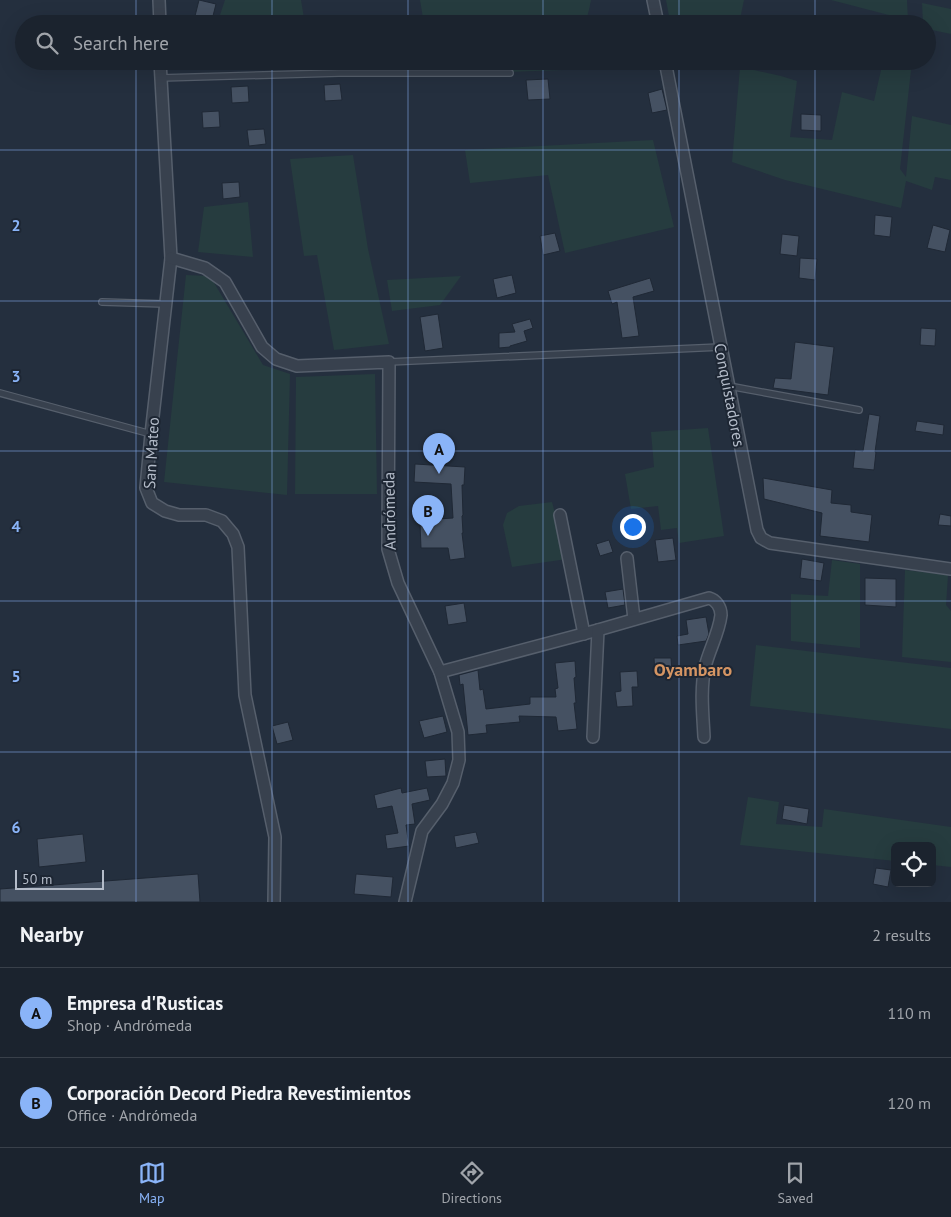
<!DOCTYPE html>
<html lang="en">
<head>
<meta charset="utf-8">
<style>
	:root { --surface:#1b232e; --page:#282f3a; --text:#f1f3f6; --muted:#a0a4aa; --line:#39404a; --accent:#8ab4f8 }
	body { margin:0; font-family:"PT Sans",sans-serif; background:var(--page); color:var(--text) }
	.controls { position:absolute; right:15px; bottom:15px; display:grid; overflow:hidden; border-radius:8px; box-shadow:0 5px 20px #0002 }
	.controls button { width:45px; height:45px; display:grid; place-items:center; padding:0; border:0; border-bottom:1px solid var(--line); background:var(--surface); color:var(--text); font:25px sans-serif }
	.scale { position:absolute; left:15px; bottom:12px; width:89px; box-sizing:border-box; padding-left:5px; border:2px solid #b4bcc9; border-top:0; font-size:14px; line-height:18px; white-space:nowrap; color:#b4bcc9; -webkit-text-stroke:4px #1d2633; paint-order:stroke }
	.you { position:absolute; left:632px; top:526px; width:18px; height:18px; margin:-12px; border:4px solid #fff; border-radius:50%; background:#1a73e8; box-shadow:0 0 0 8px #1a73e833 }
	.badge { display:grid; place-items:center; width:32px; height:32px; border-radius:50%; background:var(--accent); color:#111; font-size:16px; font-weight:700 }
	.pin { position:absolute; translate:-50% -41px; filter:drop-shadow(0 1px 2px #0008) }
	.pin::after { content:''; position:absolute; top:26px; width:18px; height:15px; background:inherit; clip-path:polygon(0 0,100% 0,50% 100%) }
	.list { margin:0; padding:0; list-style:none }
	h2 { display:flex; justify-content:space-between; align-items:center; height:65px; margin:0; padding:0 20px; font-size:21px }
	h2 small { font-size:16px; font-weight:400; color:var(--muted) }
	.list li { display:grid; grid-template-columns:32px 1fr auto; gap:15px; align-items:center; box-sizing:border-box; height:90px; padding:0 20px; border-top:1px solid var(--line) }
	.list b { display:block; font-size:19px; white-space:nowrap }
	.list p { margin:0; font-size:16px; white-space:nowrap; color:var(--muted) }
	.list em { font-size:16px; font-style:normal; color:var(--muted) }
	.icon { flex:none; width:28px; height:28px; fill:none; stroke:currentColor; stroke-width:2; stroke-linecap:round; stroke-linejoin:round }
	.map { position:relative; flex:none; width:951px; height:902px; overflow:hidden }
	.search { position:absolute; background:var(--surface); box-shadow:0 5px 20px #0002; left:15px; right:15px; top:15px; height:55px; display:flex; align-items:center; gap:12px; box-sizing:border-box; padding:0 18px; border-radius:28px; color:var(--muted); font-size:19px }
	.sheet { height:245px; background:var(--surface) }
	nav { display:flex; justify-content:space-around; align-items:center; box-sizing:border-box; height:70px; border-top:1px solid var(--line); background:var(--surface); font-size:14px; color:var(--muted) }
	nav a { display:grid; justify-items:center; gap:2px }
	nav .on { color:var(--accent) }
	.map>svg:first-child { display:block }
</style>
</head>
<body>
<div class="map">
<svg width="951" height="902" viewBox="0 0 951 902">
	<rect width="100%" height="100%" fill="#242f3e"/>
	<g fill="#263c3f">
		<polygon points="225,0 301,0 305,24 217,24"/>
		<polygon points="420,0 591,0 589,10 585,24 424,24"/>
		<polygon points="666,0 744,0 739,24 711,24 669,16"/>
		<polygon points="831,0 907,0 908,20"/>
		<polygon points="922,3 951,9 951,34 927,29 927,24 923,24"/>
		<polygon points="213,61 312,61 313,64 260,68 219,68"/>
		<polygon points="478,61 589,61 591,69 479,73"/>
		<polygon points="883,61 912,61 900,169 906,177 912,116 951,125 951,180 935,177 932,190 906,181 901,208 785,180 732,162 740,67 781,76 797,81 790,137 832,140 842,92 874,101"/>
		<polygon points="653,140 674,227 565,253 548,175 470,183 465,150"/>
		<polygon points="353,155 368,249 389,344 334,350 317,255 304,256 290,159"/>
		<polygon points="248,202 253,257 198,252 204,207"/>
		<polygon points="186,275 210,276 263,365 290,374 287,495 164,482"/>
		<polygon points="461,276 440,305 392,311 387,280"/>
		<polygon points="375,374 377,494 295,494 296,377"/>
		<polygon points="708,428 724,536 679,543 677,528 661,530 658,506 631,509 625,474 654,467 651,432"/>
		<polygon points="552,502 567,559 512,567 503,525 507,513 519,506"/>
		<polygon points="832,560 860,564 860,648 791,641 791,594 828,596"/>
		<polygon points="905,570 948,575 946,605 951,611 951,662 902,657"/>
		<polygon points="756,645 951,668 951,729 750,706"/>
		<polygon points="748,797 779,802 776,824 822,827 824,809 951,827 951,867 932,865 932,846 895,846 895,861 740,845"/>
	</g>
	<g fill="#455162" stroke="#1f2835">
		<polygon points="199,0 216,4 211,24 194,20"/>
		<polygon points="548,79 550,99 528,100 526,80"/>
		<polygon points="340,84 342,100 325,101 324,85"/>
		<polygon points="248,86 249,102 232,103 231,87"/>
		<polygon points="662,89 667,110 652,113 648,93"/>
		<polygon points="219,111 220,127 203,128 202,112"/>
		<polygon points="801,114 821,115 821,131 801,130"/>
		<polygon points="264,129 266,144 249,146 247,130"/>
		<polygon points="239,182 240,197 223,199 222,183"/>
		<polygon points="875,215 892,217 890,237 874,235"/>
		<polygon points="933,225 950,230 945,252 927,248"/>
		<polygon points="555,233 560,251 543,255 540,236"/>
		<polygon points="782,234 799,236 797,256 780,254"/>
		<polygon points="800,258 817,259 815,280 799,278"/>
		<polygon points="512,275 516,293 497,298 493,279"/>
		<polygon points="650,278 654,291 633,297 639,336 622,338 617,302 612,304 608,291"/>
		<polygon points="438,314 443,348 425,351 420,317"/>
		<polygon points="530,319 533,328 524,331 527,341 510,346 510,347 499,348 499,333 515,332 512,324"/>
		<polygon points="921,328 936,329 935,346 920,345"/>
		<polygon points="795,342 834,347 828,395 773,388 775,378 791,379"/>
		<polygon points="869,414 880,416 875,452 876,452 874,470 853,468 855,450 863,451"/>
		<polygon points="917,421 944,425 943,435 915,431"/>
		<polygon points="415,464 465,467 464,485 462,485 463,515 462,516 463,533 462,533 465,558 450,560 448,548 421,548 420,524 438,523 438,519 453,518 451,484 414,482"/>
		<polygon points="763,478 832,490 831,503 851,505 851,512 872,515 869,542 820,536 822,513 764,499"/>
		<polygon points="940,514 951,516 951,526 938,525"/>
		<polygon points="673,538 676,560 658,562 655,540"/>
		<polygon points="609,540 613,552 600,556 596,544"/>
		<polygon points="802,559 824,563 821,581 800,578"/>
		<polygon points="865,578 896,579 896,607 865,605"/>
		<polygon points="623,589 625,605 608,608 605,592"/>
		<polygon points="464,603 467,622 448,625 445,606"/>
		<polygon points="706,617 709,634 706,641 678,645 677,636 688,634 686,620"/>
		<polygon points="654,658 671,658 672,673 655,674"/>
		<polygon points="575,661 576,677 574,678 576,703 574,703 577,729 558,731 556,717 519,716 520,722 486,725 487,733 468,735 463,684 460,685 459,675 478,670 480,690 483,689 486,709 530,704 530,697 556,697 555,689 558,688 555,663"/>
		<polygon points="637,671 638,687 632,687 633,706 617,707 615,692 621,691 620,672"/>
		<polygon points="443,716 447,732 424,738 419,721"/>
		<polygon points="288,722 293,740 277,744 272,726"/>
		<polygon points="445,759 446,776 427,777 425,761"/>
		<polygon points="401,788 402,793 427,788 430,800 412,804 415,824 406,825 409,846 387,849 385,835 398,833 392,806 377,809 374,795"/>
		<polygon points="784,805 809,809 807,824 782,819"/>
		<polygon points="476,832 479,843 456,848 454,836"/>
		<polygon points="83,834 86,862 39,867 37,839"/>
		<polygon points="876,868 891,870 888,887 873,884"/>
		<polygon points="198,874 200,902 0,902 0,889"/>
		<polygon points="356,874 393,877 391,897 354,894"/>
	</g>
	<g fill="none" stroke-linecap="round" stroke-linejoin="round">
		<defs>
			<g id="lane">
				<polyline points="160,78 339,73 510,73"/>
				<polyline points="102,302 165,304"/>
				<polyline points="389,362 721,347"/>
				<polyline points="729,386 859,410"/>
				<polyline points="0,393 151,434"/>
			</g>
			<g id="street">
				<polyline points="159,0 160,24"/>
				<polyline points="653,0 658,24"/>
				<polyline points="160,61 171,258 151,434 146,488 152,503 165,511 179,515 206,515 222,521 233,534 238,547 245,695 275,837 274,902"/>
				<polyline points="665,61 757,530 761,538 770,543 951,569"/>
				<polyline points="171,258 205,268 225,282 262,347 276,359 297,366 389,362 388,549 398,583 440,672 458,732 459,760 453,783 442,804 422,831 405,902"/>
				<polyline points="560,515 584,634"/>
				<polyline points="627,558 634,619"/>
				<path d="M 440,672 L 598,630 L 709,598 C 716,600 721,607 721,615 C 719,633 709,650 705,667 C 700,690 703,715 704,737"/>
				<polyline points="593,737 598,630"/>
			</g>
		</defs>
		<use href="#lane" stroke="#565f6c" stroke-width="8"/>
		<use href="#street" stroke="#565f6c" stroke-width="14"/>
		<use href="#lane" stroke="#38414e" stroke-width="5.5"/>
		<use href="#street" stroke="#38414e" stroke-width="11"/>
	</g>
	<path fill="none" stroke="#8ab4f8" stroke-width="1" stroke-opacity="0.55" d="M 136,0 L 136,24M 272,0 L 272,24M 408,0 L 408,24M 543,0 L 543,24M 679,0 L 679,24M 815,0 L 815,24M 136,61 L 136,902M 272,61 L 272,902M 408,61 L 408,902M 543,61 L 543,902M 679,61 L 679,902M 815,61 L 815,902M 0,150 L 951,150M 0,301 L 951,301M 0,451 L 951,451M 0,601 L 951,601M 0,752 L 951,752"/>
	<g text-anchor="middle" stroke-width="4" stroke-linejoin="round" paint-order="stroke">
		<g font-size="16" fill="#b4bcc9" stroke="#1d2633">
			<text transform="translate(730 395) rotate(79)" y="6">Conquistadores</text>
			<text transform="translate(151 453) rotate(-87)" y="6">San Mateo</text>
			<text transform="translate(389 511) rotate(-91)" y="6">Andrómeda</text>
		</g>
		<g font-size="18" font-weight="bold" fill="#d59563" stroke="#1d2633">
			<text x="693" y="676">Oyambaro</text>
		</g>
	</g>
	<g font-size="16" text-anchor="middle" font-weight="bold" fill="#8ab4f8" stroke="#1d2633" stroke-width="4" stroke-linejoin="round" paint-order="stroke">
		<text x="16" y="231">2</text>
		<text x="16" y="382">3</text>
		<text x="16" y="532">4</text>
		<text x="16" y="682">5</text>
		<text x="16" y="833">6</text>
	</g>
</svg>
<div class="controls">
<button><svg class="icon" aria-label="locate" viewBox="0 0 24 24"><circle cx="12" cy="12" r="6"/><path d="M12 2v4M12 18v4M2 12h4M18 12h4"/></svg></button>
</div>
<div class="scale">50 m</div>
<div class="you"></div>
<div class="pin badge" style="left:439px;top:474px">A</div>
<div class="pin badge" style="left:428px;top:536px">B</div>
<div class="search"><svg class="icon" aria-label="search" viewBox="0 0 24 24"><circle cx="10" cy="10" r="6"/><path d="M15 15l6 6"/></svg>Search here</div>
</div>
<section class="sheet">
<h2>Nearby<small>2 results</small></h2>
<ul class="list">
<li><span class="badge">A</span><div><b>Empresa d'Rusticas</b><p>Shop · Andrómeda</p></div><em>110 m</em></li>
<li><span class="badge">B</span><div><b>Corporación Decord Piedra Revestimientos</b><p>Office · Andrómeda</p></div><em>120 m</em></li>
</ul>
</section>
<nav>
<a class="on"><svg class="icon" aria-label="map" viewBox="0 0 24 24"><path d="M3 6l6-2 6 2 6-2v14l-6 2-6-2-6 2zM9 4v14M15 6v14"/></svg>Map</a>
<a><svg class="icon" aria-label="directions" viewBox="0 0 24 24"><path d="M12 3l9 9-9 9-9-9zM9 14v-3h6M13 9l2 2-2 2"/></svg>Directions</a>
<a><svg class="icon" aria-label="saved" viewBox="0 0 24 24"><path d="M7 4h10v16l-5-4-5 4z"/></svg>Saved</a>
</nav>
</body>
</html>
